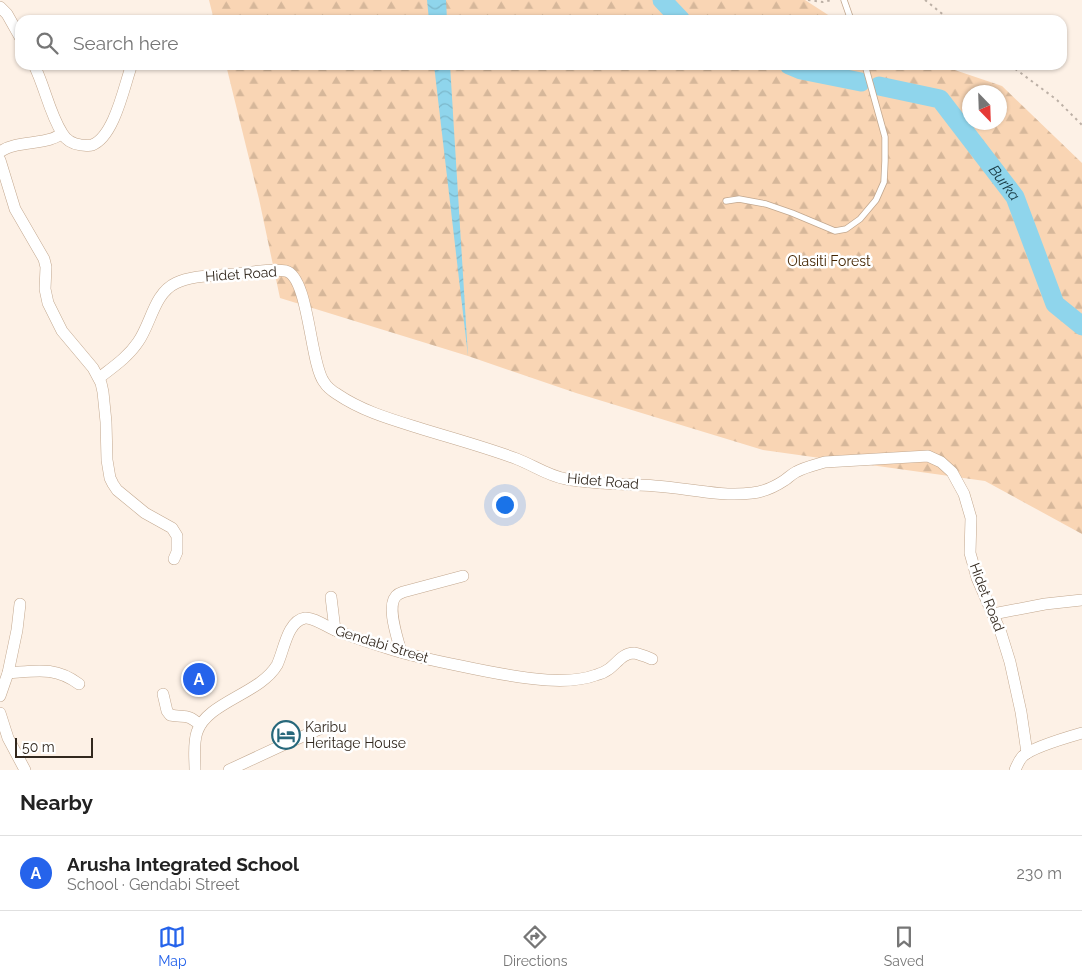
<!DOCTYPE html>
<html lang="en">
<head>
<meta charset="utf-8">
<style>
	:root { --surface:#fff; --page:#f6f6f6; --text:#222; --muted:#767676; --line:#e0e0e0; --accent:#2563eb }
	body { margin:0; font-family:Raleway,sans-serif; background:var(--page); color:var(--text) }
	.compass { position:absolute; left:962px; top:85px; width:45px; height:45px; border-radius:50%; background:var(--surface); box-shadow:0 1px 4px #0004; rotate:157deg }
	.scale { position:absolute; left:15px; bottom:12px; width:78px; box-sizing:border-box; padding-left:5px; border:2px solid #32281e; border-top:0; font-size:14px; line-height:18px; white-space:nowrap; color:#32281e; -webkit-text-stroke:4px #fff; paint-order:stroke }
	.you { position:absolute; left:504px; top:504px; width:18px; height:18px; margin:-12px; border:4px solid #fff; border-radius:50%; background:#1a73e8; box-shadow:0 0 0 8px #1a73e833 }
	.badge { display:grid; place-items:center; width:32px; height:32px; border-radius:50%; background:var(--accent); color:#fff; font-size:16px; font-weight:700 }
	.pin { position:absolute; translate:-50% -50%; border:2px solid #fff; box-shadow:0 1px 5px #0006 }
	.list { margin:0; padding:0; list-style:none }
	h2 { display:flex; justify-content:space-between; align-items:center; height:65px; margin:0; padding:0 20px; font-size:21px }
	h2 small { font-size:16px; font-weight:400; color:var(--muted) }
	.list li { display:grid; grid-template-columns:32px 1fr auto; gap:15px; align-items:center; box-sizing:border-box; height:75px; padding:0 20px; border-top:1px solid var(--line) }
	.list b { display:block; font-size:19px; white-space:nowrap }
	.list p { margin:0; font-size:16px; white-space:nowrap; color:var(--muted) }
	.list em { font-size:16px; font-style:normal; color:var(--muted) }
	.icon { flex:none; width:28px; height:28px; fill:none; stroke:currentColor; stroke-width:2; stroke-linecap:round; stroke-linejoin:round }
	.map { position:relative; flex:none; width:1082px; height:770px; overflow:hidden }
	.search { position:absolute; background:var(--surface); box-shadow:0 1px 4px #0004; left:15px; right:15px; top:15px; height:55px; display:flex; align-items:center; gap:12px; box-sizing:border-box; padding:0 18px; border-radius:15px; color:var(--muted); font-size:19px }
	.sheet { height:140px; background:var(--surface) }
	nav { display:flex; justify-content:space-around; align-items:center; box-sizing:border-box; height:70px; border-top:1px solid var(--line); background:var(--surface); font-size:14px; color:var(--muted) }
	nav a { display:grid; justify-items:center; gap:2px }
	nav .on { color:var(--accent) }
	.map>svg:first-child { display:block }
</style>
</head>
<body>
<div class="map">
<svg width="1082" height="770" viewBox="0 0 1082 770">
	<defs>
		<pattern id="forest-firs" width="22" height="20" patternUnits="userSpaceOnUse" patternTransform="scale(1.25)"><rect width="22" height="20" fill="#f9d5b4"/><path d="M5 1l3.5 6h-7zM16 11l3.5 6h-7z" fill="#d6b79a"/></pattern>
		<pattern id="water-waves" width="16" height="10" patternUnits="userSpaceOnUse" patternTransform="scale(1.25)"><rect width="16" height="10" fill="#8fd5ec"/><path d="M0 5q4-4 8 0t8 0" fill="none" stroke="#7cb7ca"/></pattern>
	</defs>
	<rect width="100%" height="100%" fill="#fdf1e6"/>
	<g fill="url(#forest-firs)" fill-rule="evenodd">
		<polygon points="209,0 805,0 836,20 214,20"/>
		<path d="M 226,65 L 940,65 L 1002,86 L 1082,163 L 1082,534 L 985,481 L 763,450 L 576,393 L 468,356 L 280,298 L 259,199 ZM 970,92 L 1000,92 L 1000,122 L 970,122 Z"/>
	</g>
	<g fill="url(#water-waves)">
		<polygon points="427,0 446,0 447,20 429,20"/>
		<polygon points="434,65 450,65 468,356"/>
	</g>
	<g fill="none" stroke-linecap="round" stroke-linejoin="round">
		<g stroke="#8fd5ec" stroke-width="19">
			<polyline points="662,0 681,20"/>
			<polyline points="789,65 801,70 861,82"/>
			<path id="s1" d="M 879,86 L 940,99 L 1015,197 L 1055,304 L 1082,326"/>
		</g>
		<defs>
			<g id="lane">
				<polyline points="844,0 851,20"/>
				<polyline points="726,201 739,199 766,204 792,213 835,231 846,229 860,219 876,200 884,182 885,161 885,137 865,65"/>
			</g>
			<g id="street">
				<polyline points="0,7 7,14 20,37"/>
				<path d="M 34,65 C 45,87 49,112 62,133 C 66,140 72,144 81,145 C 84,145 89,146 92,145 C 114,137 124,87 131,67"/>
				<path d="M 0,152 C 13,142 36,144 51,139 C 55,138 59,135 62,134"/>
				<polyline points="0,160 15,209 44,259 46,267 45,289 48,303 62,331 93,368 101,383 103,392 106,422 107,460 110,478 113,484 117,490 145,513 172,528 177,536 177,552 174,559"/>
				<path d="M 99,378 C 113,367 128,357 138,342 C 151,324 154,293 176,283 C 193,275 214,276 233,274 C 248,273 271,268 286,271 C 309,277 310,364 324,382 C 327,387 332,391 337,394 C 362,411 390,419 419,428 C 451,438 485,447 517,459 C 533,465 548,476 566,479 C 595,484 626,484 655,486 C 687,488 720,497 752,493 C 763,492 776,486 785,480 C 789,477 792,474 796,472 C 805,467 815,465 825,462 L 928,456 L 941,462 L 952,472 L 964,494 L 971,518 L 970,553 L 974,567 L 977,578 L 1001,633 L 1010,662 L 1021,712 L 1027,753"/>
				<polyline points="331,597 335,630"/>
				<polyline points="993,614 1045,604 1082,600"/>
				<path d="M 401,652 C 398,639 386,607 396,596 C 398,594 400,593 403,592 L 463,576"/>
				<path d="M 8,673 C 36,671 55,666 79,684"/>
				<path d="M 163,694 L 167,711 L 170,715 C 185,718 187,713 200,725"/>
				<polyline points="0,696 8,673 17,630 20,604"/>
				<polyline points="0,713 8,738 25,770"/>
				<path d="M 195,770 C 195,758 193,744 197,732 C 207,702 260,694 277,665 C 284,651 287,621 305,618 C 314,617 328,628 337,631 C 353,637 370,643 387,648 C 411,656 436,661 461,666 C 489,672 518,678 547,680 C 563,681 580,681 596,675 C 600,674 605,672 609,669 C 617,663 623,653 634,653 C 640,654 647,657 652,659"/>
				<polyline points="229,770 285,744 322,728"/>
				<path d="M 1015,770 C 1017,765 1019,760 1023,756 C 1033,747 1068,737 1082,733"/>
			</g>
		</defs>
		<use href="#lane" stroke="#c2a78e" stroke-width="7"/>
		<use href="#street" stroke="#c2a78e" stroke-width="12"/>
		<g stroke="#bcb0a6" stroke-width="2" stroke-dasharray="2.5 4" stroke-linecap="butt">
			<polyline points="808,0 823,2 832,0"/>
			<polyline points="925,0 950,20"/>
			<polyline points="1010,65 1057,100 1082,125"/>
		</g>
		<use href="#lane" stroke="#fff" stroke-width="5.5"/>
		<use href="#street" stroke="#fff" stroke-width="11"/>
	</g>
	<defs>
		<symbol id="hotel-ring" viewBox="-11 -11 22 22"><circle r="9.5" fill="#fff" stroke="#27687b" stroke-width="1.5"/><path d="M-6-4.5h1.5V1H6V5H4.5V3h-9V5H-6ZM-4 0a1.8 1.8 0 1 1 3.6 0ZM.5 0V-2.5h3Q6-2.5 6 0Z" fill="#27687b"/></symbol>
	</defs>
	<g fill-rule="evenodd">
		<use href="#hotel-ring" x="270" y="719" width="32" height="32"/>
	</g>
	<g text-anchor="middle" stroke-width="5" stroke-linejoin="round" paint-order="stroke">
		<g font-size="14" fill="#432502" stroke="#fff">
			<text x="829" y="266">Olasiti Forest</text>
		</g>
		<g font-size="14" fill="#32281e" stroke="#fff">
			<text transform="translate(241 274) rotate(-4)" y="5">Hidet Road</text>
			<text transform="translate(603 481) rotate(5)" y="5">Hidet Road</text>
			<text transform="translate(987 597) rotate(69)" y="5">Hidet Road</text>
			<text transform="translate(382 644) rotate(17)" y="5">Gendabi Street</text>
		</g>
		<g font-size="14" fill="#32281e" stroke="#fff" text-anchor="start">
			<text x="305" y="732">Karibu<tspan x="305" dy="16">Heritage House</tspan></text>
		</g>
		<g font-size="15" font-style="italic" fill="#183943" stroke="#fff">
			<text dy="5" stroke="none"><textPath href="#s1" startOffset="168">Burka</textPath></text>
		</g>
	</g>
</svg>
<svg class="compass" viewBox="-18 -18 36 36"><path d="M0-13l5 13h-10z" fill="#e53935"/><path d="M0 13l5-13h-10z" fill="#767676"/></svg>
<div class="scale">50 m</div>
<div class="you"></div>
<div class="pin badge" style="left:199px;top:679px">A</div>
<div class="search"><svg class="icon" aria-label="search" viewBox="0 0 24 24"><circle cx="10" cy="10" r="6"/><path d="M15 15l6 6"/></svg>Search here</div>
</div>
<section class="sheet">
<h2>Nearby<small></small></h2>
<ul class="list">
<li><span class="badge">A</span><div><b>Arusha Integrated School</b><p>School · Gendabi Street</p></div><em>230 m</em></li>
</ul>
</section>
<nav>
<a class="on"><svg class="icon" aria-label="map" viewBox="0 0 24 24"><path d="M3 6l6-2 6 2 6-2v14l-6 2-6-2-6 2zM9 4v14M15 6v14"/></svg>Map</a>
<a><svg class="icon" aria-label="directions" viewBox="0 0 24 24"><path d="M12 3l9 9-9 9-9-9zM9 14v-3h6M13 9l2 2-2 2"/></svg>Directions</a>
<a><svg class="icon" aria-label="saved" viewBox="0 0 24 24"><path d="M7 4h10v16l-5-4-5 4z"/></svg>Saved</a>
</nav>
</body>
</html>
